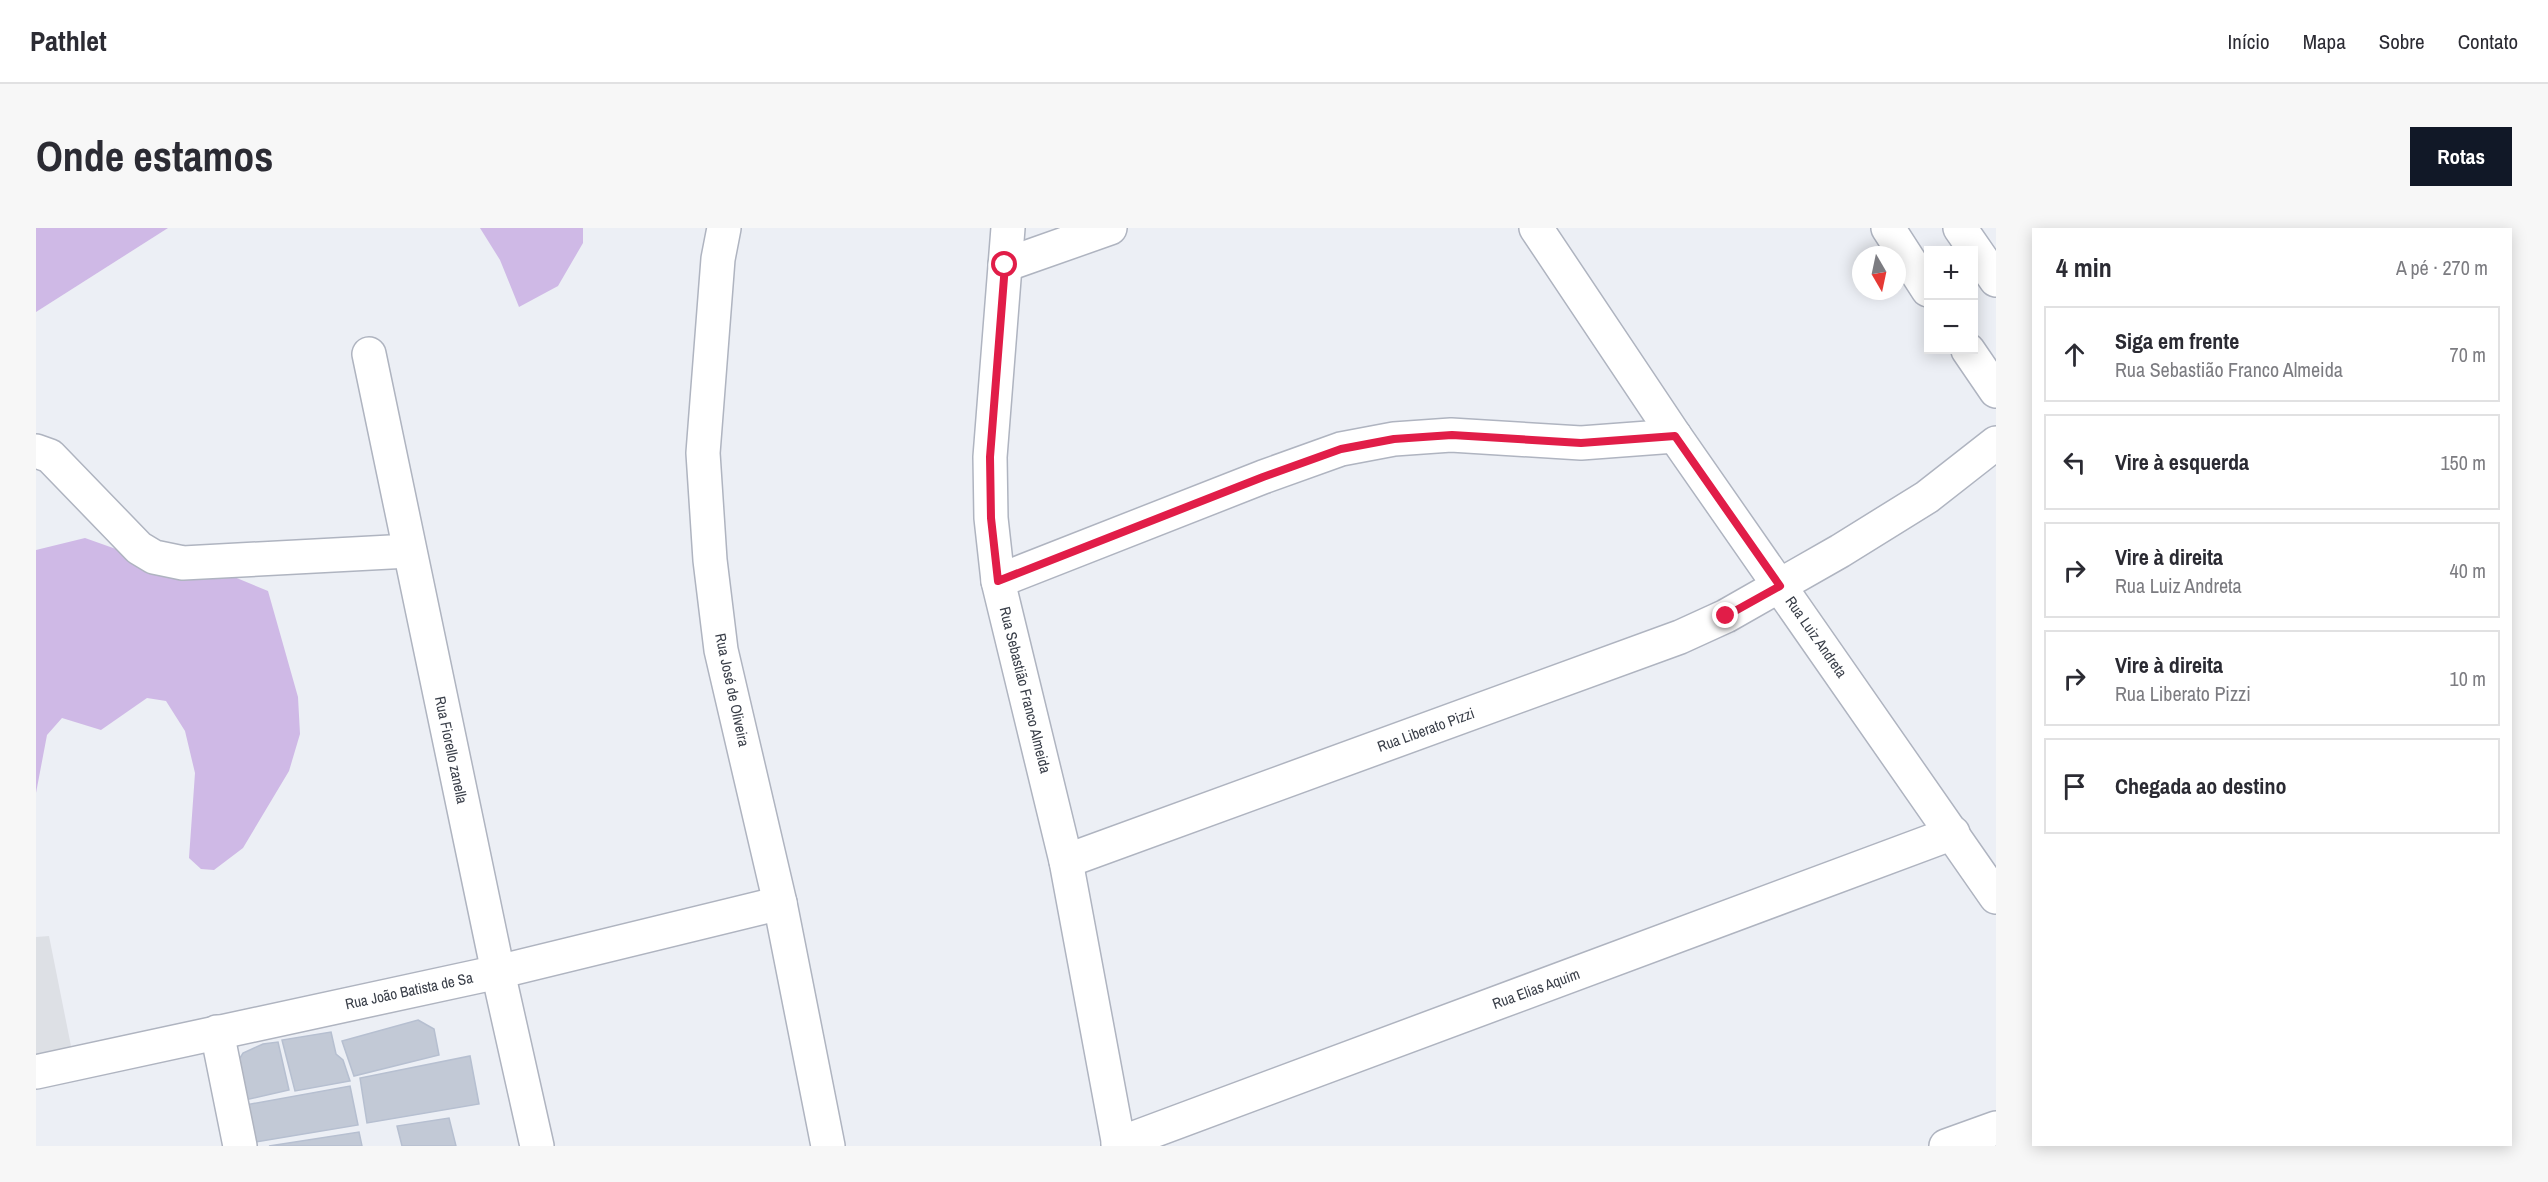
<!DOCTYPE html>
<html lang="pt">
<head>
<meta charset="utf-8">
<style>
	:root { --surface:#fff; --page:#f7f7f7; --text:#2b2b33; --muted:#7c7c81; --line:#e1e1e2; --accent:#111827 }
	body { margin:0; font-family:"Archivo Narrow",sans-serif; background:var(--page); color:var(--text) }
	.controls { position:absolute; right:18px; top:18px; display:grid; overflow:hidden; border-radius:0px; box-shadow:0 3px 15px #0003 }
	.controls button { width:54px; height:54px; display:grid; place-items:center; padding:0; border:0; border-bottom:2px solid var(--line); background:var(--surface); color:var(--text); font:30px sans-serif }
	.compass { position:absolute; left:1816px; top:18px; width:54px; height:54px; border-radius:50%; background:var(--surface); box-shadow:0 3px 15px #0003; rotate:171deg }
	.stop { position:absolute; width:18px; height:18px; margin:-14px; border:4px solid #e11d48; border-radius:50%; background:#fff }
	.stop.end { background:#e11d48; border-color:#fff; box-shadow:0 2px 6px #0008 }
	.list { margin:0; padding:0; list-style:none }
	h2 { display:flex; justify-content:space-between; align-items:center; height:78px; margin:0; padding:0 24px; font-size:26px }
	h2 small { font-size:20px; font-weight:400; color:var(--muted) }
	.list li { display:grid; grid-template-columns:39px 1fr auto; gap:18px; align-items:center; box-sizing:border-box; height:96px; margin:0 12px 12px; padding:0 12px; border:2px solid var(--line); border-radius:0px }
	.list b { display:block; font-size:22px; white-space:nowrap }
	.list p { margin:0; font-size:20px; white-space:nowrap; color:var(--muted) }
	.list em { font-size:20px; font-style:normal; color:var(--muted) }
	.icon { flex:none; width:33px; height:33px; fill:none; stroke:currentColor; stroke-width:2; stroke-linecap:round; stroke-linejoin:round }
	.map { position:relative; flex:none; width:1960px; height:918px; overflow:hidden; border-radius:0px }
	header { display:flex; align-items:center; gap:36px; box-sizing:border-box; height:84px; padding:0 30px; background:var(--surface); border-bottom:2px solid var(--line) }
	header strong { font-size:28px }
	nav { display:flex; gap:33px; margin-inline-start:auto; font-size:21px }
	.intro { display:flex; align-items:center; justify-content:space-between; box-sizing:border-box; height:144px; padding:0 36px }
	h1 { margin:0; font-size:42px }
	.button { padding:15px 27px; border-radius:0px; background:var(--accent); color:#fff; font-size:21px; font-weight:700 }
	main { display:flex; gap:36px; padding:0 36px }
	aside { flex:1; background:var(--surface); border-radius:0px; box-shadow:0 3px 15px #0003 }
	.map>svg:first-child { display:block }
</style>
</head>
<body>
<header>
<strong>Pathlet</strong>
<nav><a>Início</a><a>Mapa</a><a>Sobre</a><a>Contato</a></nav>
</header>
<div class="intro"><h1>Onde estamos</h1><a class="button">Rotas</a></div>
<main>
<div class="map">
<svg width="1960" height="918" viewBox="0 0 1960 918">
	<rect width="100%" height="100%" fill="#eceff5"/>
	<polygon fill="#dde0e5" points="13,708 36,823 0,831 0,709"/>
	<g fill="#cfb9e6">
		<polygon points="0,0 132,0 0,84"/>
		<polygon points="444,0 547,0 547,15 522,58 483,79 464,32"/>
		<polygon points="49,310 94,326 162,334 232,363 262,469 264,506 253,543 207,620 178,642 165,641 153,630 159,545 149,503 130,473 111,470 65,502 26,490 11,507 0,565 0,322"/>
	</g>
	<g fill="#c2c9d6" stroke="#b6bfd0" stroke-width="1.5">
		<polygon points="382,792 398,801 403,827 318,848 306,813"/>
		<polygon points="295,804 300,826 307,832 314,853 259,863 246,812"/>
		<polygon points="242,814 253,862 200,874 198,840 207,825 227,816"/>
		<polygon points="434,828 443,876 331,895 324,850"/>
		<polygon points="314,858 322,897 214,915 204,878"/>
		<polygon points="413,890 420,918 366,918 361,898"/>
		<polygon points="323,904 326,918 233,918"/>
	</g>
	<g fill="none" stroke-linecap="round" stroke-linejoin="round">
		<defs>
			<g id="minor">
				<polyline points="688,0 682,31 667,225 674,332 685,422 744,675 792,918"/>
				<polyline points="972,0 954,229 955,290 962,353 1030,633 1083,918"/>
				<polyline points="1500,0 1639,208 1960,669"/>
				<polyline points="1852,0 1892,62"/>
				<polyline points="1924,0 1960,52"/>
				<polyline points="969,37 1074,0"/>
				<polyline points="1932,122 1960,163"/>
				<polyline points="333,126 462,744 501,918"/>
				<polyline points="0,223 14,228 103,320 118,329 147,335 373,323"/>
				<polyline points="962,353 1227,249 1305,221 1358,211 1415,207 1545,215 1639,208"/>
				<polyline points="1030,633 1644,409 1690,388 1804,323 1891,269 1960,215"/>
				<polyline points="181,804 204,918"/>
				<polyline points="0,844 462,744 744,675"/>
				<polyline points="1082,916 1917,605"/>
				<polyline points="1910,918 1960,900"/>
			</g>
		</defs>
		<use href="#minor" stroke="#afb4c0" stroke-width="36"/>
		<use href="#minor" stroke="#fff" stroke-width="33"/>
	</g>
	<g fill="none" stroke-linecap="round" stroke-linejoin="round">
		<polyline stroke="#e11d48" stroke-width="8" points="969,37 954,229 955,290 962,353 1227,249 1305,221 1358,211 1416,207 1545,215 1639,208 1744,358 1690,388"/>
	</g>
	<g text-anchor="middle" stroke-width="4.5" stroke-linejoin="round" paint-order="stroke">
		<g font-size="15" fill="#3a3f49" stroke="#fff">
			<text transform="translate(1780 409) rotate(55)" y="5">Rua Luiz Andreta</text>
			<text transform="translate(696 462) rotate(78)" y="5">Rua José de Oliveira</text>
			<text transform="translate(989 462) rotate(76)" y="5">Rua Sebastião Franco Almeida</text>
			<text transform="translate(1390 502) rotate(-20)" y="5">Rua Liberato Pizzi</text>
			<text transform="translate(415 522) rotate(78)" y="5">Rua Fiorello zanella</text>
			<text transform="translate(1500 761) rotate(-20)" y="5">Rua Elias Aquim</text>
			<text transform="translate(373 763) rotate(-12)" y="5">Rua João Batista de Sa</text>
		</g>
	</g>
</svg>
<div class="controls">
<button>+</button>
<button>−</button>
</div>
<svg class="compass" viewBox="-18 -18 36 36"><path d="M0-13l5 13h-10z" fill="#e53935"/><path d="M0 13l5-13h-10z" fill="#7c7c81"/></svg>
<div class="stop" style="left:969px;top:37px"></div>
<div class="stop end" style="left:1690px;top:388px"></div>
</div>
<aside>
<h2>4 min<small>A pé · 270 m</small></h2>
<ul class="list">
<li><svg class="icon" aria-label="ahead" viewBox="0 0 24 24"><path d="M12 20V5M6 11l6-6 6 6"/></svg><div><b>Siga em frente</b><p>Rua Sebastião Franco Almeida</p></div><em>70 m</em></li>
<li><svg class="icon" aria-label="left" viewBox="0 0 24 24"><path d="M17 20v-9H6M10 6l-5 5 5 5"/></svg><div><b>Vire à esquerda</b></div><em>150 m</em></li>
<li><svg class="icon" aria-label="right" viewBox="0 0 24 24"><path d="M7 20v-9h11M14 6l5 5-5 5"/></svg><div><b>Vire à direita</b><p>Rua Luiz Andreta</p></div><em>40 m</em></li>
<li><svg class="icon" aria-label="right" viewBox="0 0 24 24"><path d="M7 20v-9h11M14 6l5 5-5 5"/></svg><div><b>Vire à direita</b><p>Rua Liberato Pizzi</p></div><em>10 m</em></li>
<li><svg class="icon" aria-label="arrive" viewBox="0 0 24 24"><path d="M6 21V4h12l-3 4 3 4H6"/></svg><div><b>Chegada ao destino</b></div></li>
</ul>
</aside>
</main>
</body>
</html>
